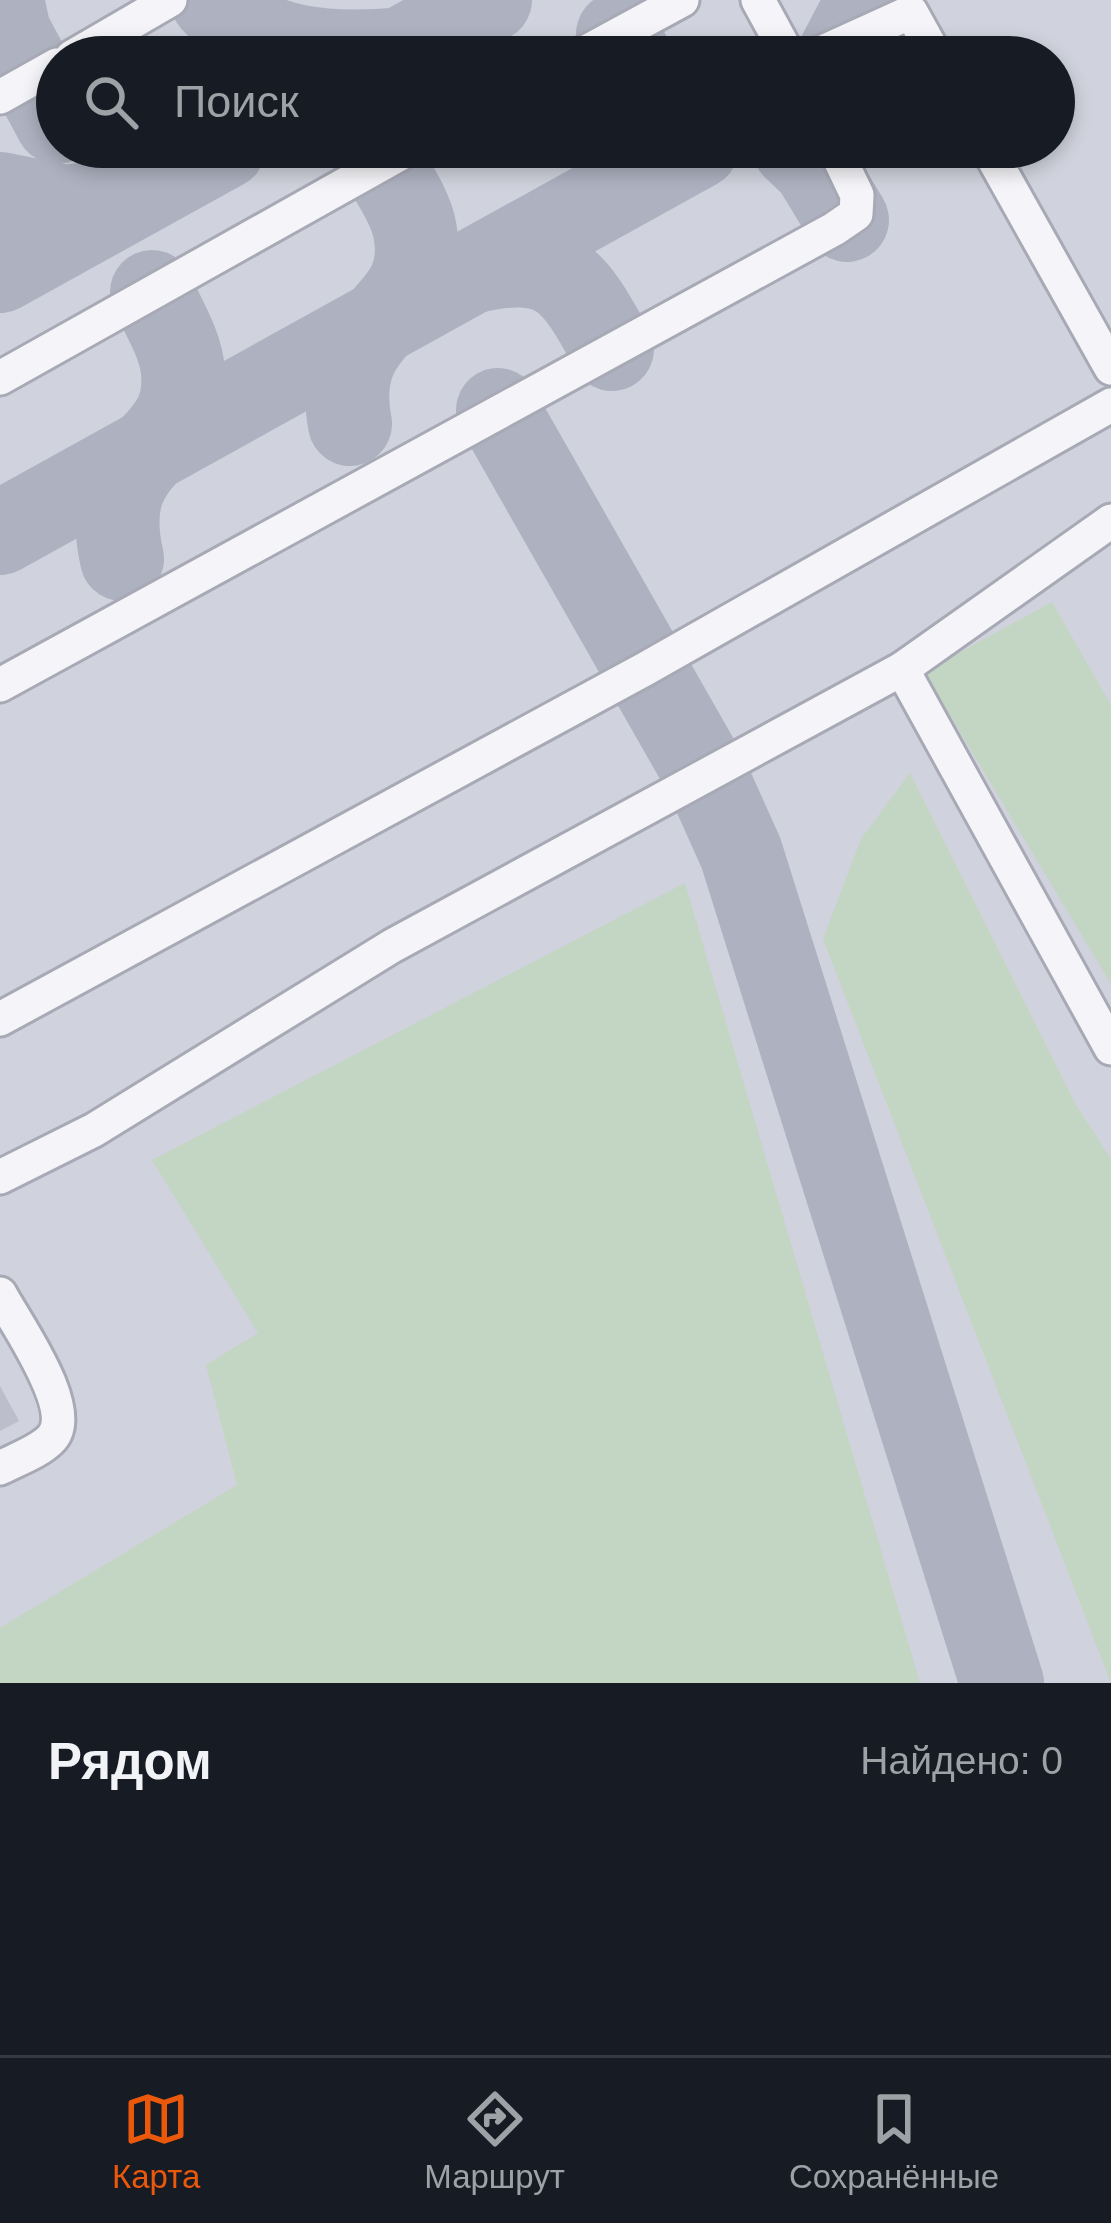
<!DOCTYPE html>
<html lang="ru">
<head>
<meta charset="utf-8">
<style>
	:root { --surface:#171b24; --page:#20242c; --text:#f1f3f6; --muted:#9ea1a6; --line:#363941; --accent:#ea580c }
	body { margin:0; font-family:Helvetica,sans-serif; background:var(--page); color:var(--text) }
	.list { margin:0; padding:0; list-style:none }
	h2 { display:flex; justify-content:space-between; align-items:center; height:156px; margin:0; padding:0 48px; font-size:51px }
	h2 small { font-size:39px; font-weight:400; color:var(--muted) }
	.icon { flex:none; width:66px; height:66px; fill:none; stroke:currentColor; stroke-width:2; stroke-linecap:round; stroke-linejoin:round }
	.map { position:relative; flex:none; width:1111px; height:1683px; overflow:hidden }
	.search { position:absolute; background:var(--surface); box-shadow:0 6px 18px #0003; left:36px; right:36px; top:36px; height:132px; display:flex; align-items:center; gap:30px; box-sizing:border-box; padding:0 42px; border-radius:66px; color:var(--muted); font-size:45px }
	.sheet { height:372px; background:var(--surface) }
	nav { display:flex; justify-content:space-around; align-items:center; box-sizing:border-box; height:168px; border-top:3px solid var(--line); background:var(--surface); font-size:33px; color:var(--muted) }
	nav a { display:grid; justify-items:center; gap:6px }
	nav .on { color:var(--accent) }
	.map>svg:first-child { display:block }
</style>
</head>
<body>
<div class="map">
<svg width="1111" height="1683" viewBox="0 0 1111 1683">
	<rect width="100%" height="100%" fill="#e2e3eb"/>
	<path fill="#d0d2dd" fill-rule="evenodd" d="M 0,0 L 1111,0 L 1111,1683 L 0,1683 ZM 57,57 L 1054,57 L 1054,147 L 57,147 Z"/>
	<g fill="#c3d5c3">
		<polygon points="1052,602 1111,705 1111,984 924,672"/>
		<polygon points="910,773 1076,1105 1111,1159 1111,1683 823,939 861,839"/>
		<polygon points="685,883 920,1683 0,1683 0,1628 237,1485 206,1365 258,1333 152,1160"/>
	</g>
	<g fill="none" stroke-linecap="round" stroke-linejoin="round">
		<g stroke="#aeb1c0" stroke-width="84">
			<polyline points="2,0 9,32 57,122"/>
			<path d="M 212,0 C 260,54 336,55 402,49"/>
			<polyline points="618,34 630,57"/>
			<polyline points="387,57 490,0"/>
			<polyline points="838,57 868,0"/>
			<polyline points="794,147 814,166 847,220"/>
			<polyline points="0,194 65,207 127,200"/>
			<polyline points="0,271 224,147"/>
			<path d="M 475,271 C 559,252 574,281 612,349"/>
			<polyline points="498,410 706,775 741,853 1002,1683"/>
			<path d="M 350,424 C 329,314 432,324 415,231 C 411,207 394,184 382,163"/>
			<polyline points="0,533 697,147"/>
			<path d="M 122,559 C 96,443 190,459 183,372 C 181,344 163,317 152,292"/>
		</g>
	</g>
	<polygon fill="#bcbecb" points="0,1386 19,1421 0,1431"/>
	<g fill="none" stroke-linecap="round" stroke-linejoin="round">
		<defs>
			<g id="minor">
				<polyline points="758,0 789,57"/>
				<polyline points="72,57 170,0"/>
				<polyline points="577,57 682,0"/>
				<polyline points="812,57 911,12 936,57"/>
				<polyline points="0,97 57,65"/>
				<polyline points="987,147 1111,368"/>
				<polyline points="0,378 412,147"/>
				<polyline points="902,669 1111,1048"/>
				<polyline points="0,685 834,229 856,214 857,195 834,147"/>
				<polyline points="0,1019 645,669 1111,405"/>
				<polyline points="0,1177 94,1130 392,946 902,669 1111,521"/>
				<path d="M 0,1294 C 16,1324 80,1412 50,1440 C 38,1452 15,1460 0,1468"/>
			</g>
		</defs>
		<use href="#minor" stroke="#a7a9b5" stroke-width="39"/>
		<use href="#minor" stroke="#f5f5f9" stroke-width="33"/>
	</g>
</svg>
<div class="search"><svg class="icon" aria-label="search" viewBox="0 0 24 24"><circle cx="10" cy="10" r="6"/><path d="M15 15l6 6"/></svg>Поиск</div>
</div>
<section class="sheet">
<h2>Рядом<small>Найдено: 0</small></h2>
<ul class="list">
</ul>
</section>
<nav>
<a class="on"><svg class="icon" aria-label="map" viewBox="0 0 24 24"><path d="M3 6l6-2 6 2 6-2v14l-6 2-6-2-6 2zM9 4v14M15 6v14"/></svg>Карта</a>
<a><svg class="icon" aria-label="directions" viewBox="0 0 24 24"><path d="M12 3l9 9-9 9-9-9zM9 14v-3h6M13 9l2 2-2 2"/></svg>Маршрут</a>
<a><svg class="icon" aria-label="saved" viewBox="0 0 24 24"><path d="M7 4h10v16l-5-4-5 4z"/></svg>Сохранённые</a>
</nav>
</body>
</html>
